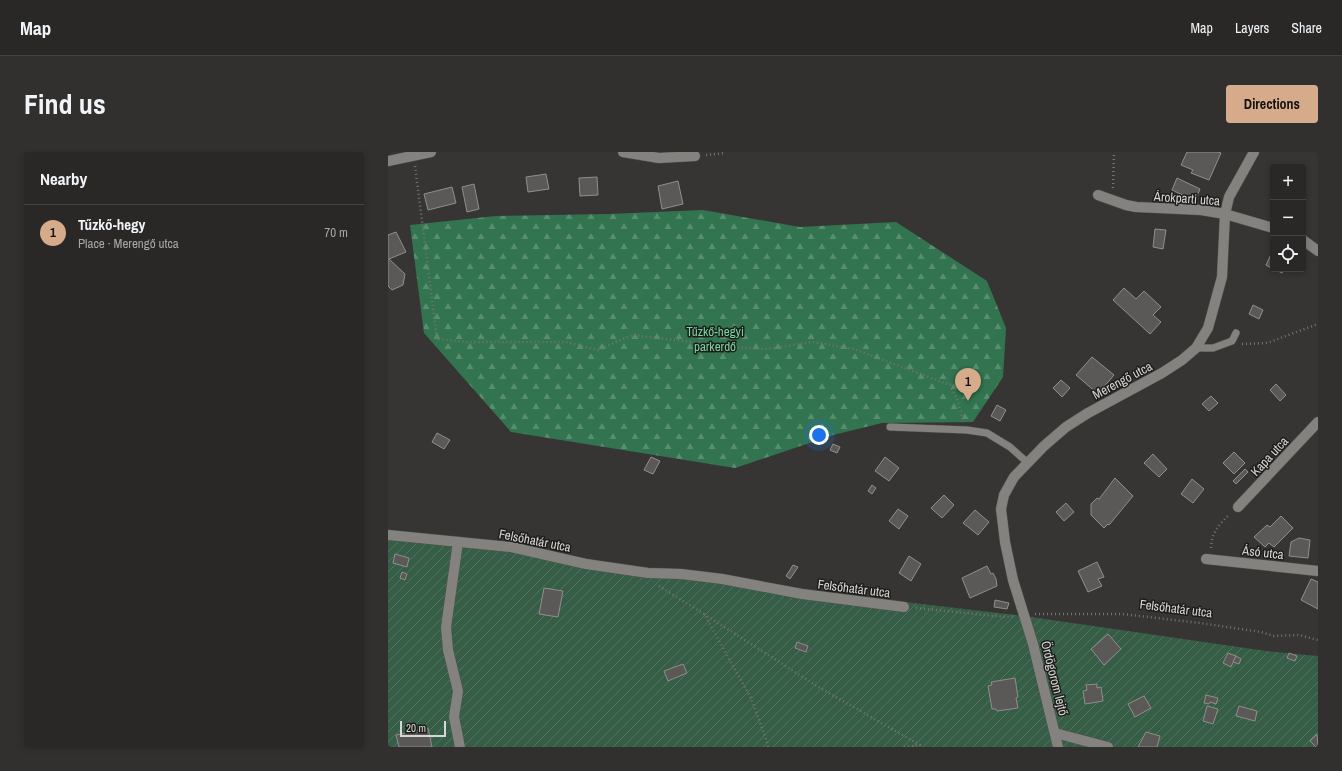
<!DOCTYPE html>
<html lang="en">
<head>
<meta charset="utf-8">
<style>
	:root { --surface:#292826; --page:#31302e; --text:#f1f3f6; --muted:#a5a6a7; --line:#454443; --accent:#d6ab8b }
	body { margin:0; font-family:"Archivo Narrow",sans-serif; background:var(--page); color:var(--text) }
	.controls { position:absolute; right:12px; top:12px; display:grid; overflow:hidden; border-radius:4px; box-shadow:0 2px 6px #0003 }
	.controls button { width:36px; height:36px; display:grid; place-items:center; padding:0; border:0; border-bottom:1px solid var(--line); background:var(--surface); color:var(--text); font:20px sans-serif }
	.scale { position:absolute; left:12px; bottom:10px; width:46px; box-sizing:border-box; padding-left:4px; border:2px solid #d7d6d4; border-top:0; font-size:11px; line-height:14px; white-space:nowrap; color:#d7d6d4; -webkit-text-stroke:3px #1d1d1c; paint-order:stroke }
	.you { position:absolute; left:431px; top:283px; width:14px; height:14px; margin:-10px; border:3px solid #fff; border-radius:50%; background:#1a73e8; box-shadow:0 0 0 6px #1a73e833 }
	.badge { display:grid; place-items:center; width:26px; height:26px; border-radius:50%; background:var(--accent); color:#111; font-size:13px; font-weight:700 }
	.pin { position:absolute; translate:-50% -33px; filter:drop-shadow(0 1px 2px #0008) }
	.pin::after { content:''; position:absolute; top:21px; width:14px; height:12px; background:inherit; clip-path:polygon(0 0,100% 0,50% 100%) }
	.list { margin:0; padding:0; list-style:none }
	h2 { display:flex; justify-content:space-between; align-items:center; height:52px; margin:0; padding:0 16px; font-size:17px }
	h2 small { font-size:13px; font-weight:400; color:var(--muted) }
	.list li { display:grid; grid-template-columns:26px 1fr auto; gap:12px; align-items:center; box-sizing:border-box; height:56px; padding:0 16px; border-top:1px solid var(--line) }
	.list b { display:block; font-size:15px; white-space:nowrap }
	.list p { margin:0; font-size:13px; white-space:nowrap; color:var(--muted) }
	.list em { font-size:13px; font-style:normal; color:var(--muted) }
	.icon { flex:none; width:22px; height:22px; fill:none; stroke:currentColor; stroke-width:2; stroke-linecap:round; stroke-linejoin:round }
	.map { position:relative; flex:none; width:930px; height:595px; overflow:hidden; border-radius:4px }
	header { display:flex; align-items:center; gap:24px; box-sizing:border-box; height:56px; padding:0 20px; background:var(--surface); border-bottom:1px solid var(--line) }
	header strong { font-size:19px }
	nav { display:flex; gap:22px; margin-inline-start:auto; font-size:14px }
	.intro { display:flex; align-items:center; justify-content:space-between; box-sizing:border-box; height:96px; padding:0 24px }
	h1 { margin:0; font-size:28px }
	.button { padding:10px 18px; border-radius:4px; background:var(--accent); color:#111; font-size:14px; font-weight:700 }
	main { display:flex; gap:24px; padding:0 24px }
	aside { flex:1; background:var(--surface); border-radius:4px; box-shadow:0 2px 6px #0003 }
	.map>svg:first-child { display:block }
</style>
</head>
<body>
<header>
<strong>Map</strong>
<nav><a>Map</a><a>Layers</a><a>Share</a></nav>
</header>
<div class="intro"><h1>Find us</h1><a class="button">Directions</a></div>
<main>
<aside>
<h2>Nearby<small></small></h2>
<ul class="list">
<li><span class="badge">1</span><div><b>Tűzkő-hegy</b><p>Place · Merengő utca</p></div><em>70 m</em></li>
</ul>
</aside>
<div class="map">
<svg width="930" height="595" viewBox="0 0 930 595">
	<defs>
		<pattern id="forest-firs" width="22" height="20" patternUnits="userSpaceOnUse"><rect width="22" height="20" fill="#32744f"/><path d="M5 1l3.5 6h-7zM16 11l3.5 6h-7z" fill="#598d70"/></pattern>
		<pattern id="garden-furrows" width="10" height="10" patternUnits="userSpaceOnUse"><rect width="10" height="10" fill="#365e46"/><path d="M-1 1l2-2M0 10L10 0M9 11l2-2" fill="none" stroke="#527460"/></pattern>
	</defs>
	<rect width="100%" height="100%" fill="#373533"/>
	<polygon fill="url(#forest-firs)" points="315,58 412,75 508,70 599,129 618,176 615,225 585,270 494,271 445,283 347,316 123,280 36,181 22,73 108,64 221,62"/>
	<polygon fill="url(#garden-furrows)" points="0,383 70,390 474,445 636,464 878,499 930,504 930,595 0,595"/>
	<g fill="#5b5957" stroke="#918e8c">
		<polygon points="799,0 830,0 833,1 821,28 803,21 805,18 793,13"/>
		<polygon points="158,22 161,37 140,40 138,25"/>
		<polygon points="209,25 210,43 192,44 191,26"/>
		<polygon points="789,26 812,37 807,49 784,38"/>
		<polygon points="290,29 295,52 274,57 270,34"/>
		<polygon points="86,32 91,57 79,60 74,35"/>
		<polygon points="64,35 68,51 40,58 36,42"/>
		<polygon points="767,77 778,78 775,97 765,95"/>
		<polygon points="8,80 18,100 1,107 17,122 15,133 4,138 0,134 0,83"/>
		<polygon points="885,98 885,117 878,113"/>
		<polygon points="886,117 896,117 894,121"/>
		<polygon points="736,136 748,147 756,139 773,155 765,163 773,170 762,182 725,148"/>
		<polygon points="865,153 875,158 871,167 861,162"/>
		<polygon points="704,205 726,223 710,242 688,223"/>
		<polygon points="673,228 682,236 674,245 665,236"/>
		<polygon points="888,232 898,243 892,249 882,238"/>
		<polygon points="823,244 830,251 821,259 814,252"/>
		<polygon points="609,253 618,258 612,269 603,264"/>
		<polygon points="49,281 62,288 56,297 44,290"/>
		<polygon points="445,292 452,295 449,301 442,298"/>
		<polygon points="846,300 857,311 846,322 835,311"/>
		<polygon points="765,302 779,317 771,325 756,311"/>
		<polygon points="263,305 272,309 265,322 256,318"/>
		<polygon points="497,305 511,316 501,329 487,319"/>
		<polygon points="857,317 860,320 848,332 845,329"/>
		<polygon points="727,326 745,344 721,373 720,372 716,376 703,363 703,352 709,346 711,347"/>
		<polygon points="804,327 816,337 805,351 793,342"/>
		<polygon points="484,333 488,336 484,342 480,339"/>
		<polygon points="556,343 566,353 554,366 543,356"/>
		<polygon points="678,351 686,360 676,369 668,360"/>
		<polygon points="510,357 520,364 511,377 501,369"/>
		<polygon points="587,358 601,370 590,383 575,371"/>
		<polygon points="893,364 905,376 886,395 881,391 877,395 866,385 879,373 882,375"/>
		<polygon points="911,386 922,388 920,406 901,404 903,390"/>
		<polygon points="7,402 21,406 19,415 5,411"/>
		<polygon points="521,404 533,412 523,429 511,421"/>
		<polygon points="709,410 716,425 710,427 714,434 700,440 690,419"/>
		<polygon points="405,413 410,415 402,427 398,424"/>
		<polygon points="599,414 603,422 605,421 608,427 609,434 582,446 574,426"/>
		<polygon points="14,420 19,422 17,428 12,426"/>
		<polygon points="923,427 930,430 930,457 913,448"/>
		<polygon points="156,436 175,439 170,465 151,462"/>
		<polygon points="607,448 621,451 619,457 606,455"/>
		<polygon points="720,482 733,497 716,513 703,497"/>
		<polygon points="409,490 420,494 418,500 407,496"/>
		<polygon points="840,501 848,504 843,515 835,511"/>
		<polygon points="901,501 909,504 907,509 899,506"/>
		<polygon points="848,504 853,507 851,512 845,510"/>
		<polygon points="295,512 299,521 280,529 276,519"/>
		<polygon points="627,526 630,545 628,546 630,556 609,559 608,557 604,557 600,534 604,533 603,530"/>
		<polygon points="709,532 709,536 713,535 715,549 697,552 695,539 699,538 698,533"/>
		<polygon points="818,543 830,546 828,552 822,550 821,552 816,551"/>
		<polygon points="756,544 763,556 747,565 740,552"/>
		<polygon points="819,554 830,557 825,572 815,569"/>
		<polygon points="851,554 869,559 867,569 848,564"/>
		<polygon points="40,576 44,595 11,595 8,583"/>
		<polygon points="758,580 772,584 769,595 750,595"/>
		<polygon points="929,582 930,595 928,595 922,589"/>
	</g>
	<g fill="none" stroke-linecap="round" stroke-linejoin="round">
		<defs>
			<g id="service">
				<polyline points="808,196 825,196 844,189 848,181"/>
				<polyline points="502,275 579,278 599,281 622,295 640,311"/>
			</g>
			<g id="minor">
				<polyline points="235,0 271,6 307,4"/>
				<polyline points="0,9 43,0"/>
				<polyline points="710,43 738,53 748,55 813,58 837,62 885,76"/>
				<polyline points="915,88 930,99"/>
				<polyline points="850,355 930,270"/>
				<polyline points="0,383 123,395 198,412 260,421 293,422 334,427 414,442 516,455"/>
				<polyline points="70,390 58,475 60,498 70,539 66,565 72,595"/>
				<polyline points="818,407 930,419"/>
				<polyline points="667,581 720,595"/>
				<polyline points="670,595 645,492 625,428 617,390 613,357 616,343 626,325 656,294 678,275 700,261 774,221 794,208 808,196 820,176 834,125 837,62 841,45 866,0"/>
			</g>
		</defs>
		<use href="#service" stroke="#52514f" stroke-width="8"/>
		<use href="#minor" stroke="#52514f" stroke-width="11"/>
		<g stroke="#767472" stroke-width="2.5" stroke-dasharray="1 3" stroke-linecap="butt">
			<polyline points="318,3 337,1"/>
			<polyline points="27,14 49,187 79,190 178,190 210,198 244,183 356,196 380,197 424,190 466,197 562,233 569,247 575,268"/>
			<polyline points="725,36 726,0"/>
			<polyline points="854,192 879,191 930,172"/>
			<path d="M 823,396 C 823,382 831,372 841,363"/>
			<polyline points="271,434 316,462 363,546 379,590 380,595"/>
			<polyline points="528,456 618,465 625,464"/>
			<polyline points="316,462 432,536 532,593"/>
			<polyline points="647,462 734,462 812,471 873,480 886,484 911,483 930,488"/>
			<polyline points="516,595 532,593 535,595"/>
		</g>
		<use href="#service" stroke="#84827f" stroke-width="7"/>
		<use href="#minor" stroke="#84827f" stroke-width="10"/>
	</g>
	<g text-anchor="middle" stroke-width="3" stroke-linejoin="round" paint-order="stroke">
		<g font-size="13" fill="#d7d6d4" stroke="#1d1d1c">
			<text transform="translate(799 46) rotate(4)" y="5">Árokparti utca</text>
			<text transform="translate(734 228) rotate(-28)" y="5">Merengő utca</text>
			<text transform="translate(881 304) rotate(-47)" y="5">Kapa utca</text>
			<text transform="translate(147 388) rotate(11)" y="5">Felsőhatár utca</text>
			<text transform="translate(875 400) rotate(6)" y="5">Ásó utca</text>
			<text transform="translate(466 436) rotate(7)" y="5">Felsőhatár utca</text>
			<text transform="translate(788 456) rotate(7)" y="5">Felsőhatár utca</text>
			<text transform="translate(667 526) rotate(76)" y="5">Ördögorom lejtő</text>
		</g>
		<g font-size="13" fill="#78d59e" stroke="#1d1d1c">
			<text x="327" y="184">Tűzkő-hegyi<tspan x="327" dy="15">parkerdő</tspan></text>
		</g>
	</g>
</svg>
<div class="controls">
<button>+</button>
<button>−</button>
<button><svg class="icon" aria-label="locate" viewBox="0 0 24 24"><circle cx="12" cy="12" r="6"/><path d="M12 2v4M12 18v4M2 12h4M18 12h4"/></svg></button>
</div>
<div class="scale">20 m</div>
<div class="you"></div>
<div class="pin badge" style="left:580px;top:249px">1</div>
</div>
</main>
</body>
</html>
